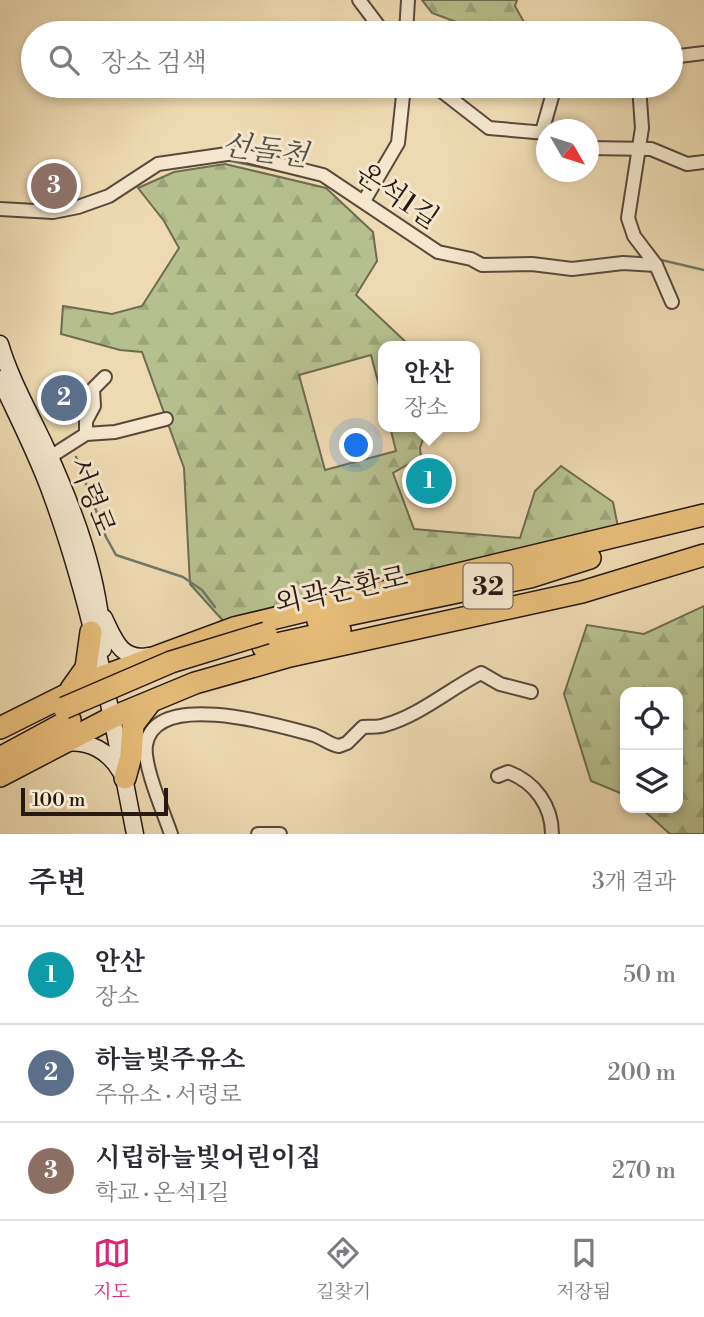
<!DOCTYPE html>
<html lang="ko">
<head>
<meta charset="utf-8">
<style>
	:root { --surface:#fff; --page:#f7f7f7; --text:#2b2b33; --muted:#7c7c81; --line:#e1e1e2; --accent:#db2777 }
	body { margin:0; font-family:"Libre Bodoni","Noto Serif KR",serif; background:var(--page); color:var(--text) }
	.controls { position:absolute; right:21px; bottom:21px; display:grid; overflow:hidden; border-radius:14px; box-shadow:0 4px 10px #0003 }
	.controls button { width:63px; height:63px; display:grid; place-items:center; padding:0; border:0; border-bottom:2px solid var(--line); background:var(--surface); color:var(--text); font:35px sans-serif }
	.compass { position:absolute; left:536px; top:119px; width:63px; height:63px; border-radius:50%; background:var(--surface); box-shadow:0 4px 10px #0003; rotate:129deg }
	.scale { position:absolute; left:21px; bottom:18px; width:147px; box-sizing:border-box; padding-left:7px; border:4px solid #271912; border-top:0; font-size:19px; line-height:24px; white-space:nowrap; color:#271912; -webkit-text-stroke:5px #f4e7cd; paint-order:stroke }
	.you { position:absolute; left:357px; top:446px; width:24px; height:24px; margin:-18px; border:5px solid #fff; border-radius:50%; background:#1a73e8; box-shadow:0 0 0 10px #1a73e833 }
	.badge { display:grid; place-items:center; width:46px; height:46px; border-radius:50%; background:var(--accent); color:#fff; font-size:23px; font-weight:700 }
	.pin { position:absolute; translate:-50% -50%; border:4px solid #fff; box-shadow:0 2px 7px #0006 }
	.popup { position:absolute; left:378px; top:341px; width:102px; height:91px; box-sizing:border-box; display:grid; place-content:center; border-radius:14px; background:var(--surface); filter:drop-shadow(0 2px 5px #0005); font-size:23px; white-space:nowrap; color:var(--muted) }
	.popup b { font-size:26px; color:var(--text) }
	.popup::after { content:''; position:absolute; left:50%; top:100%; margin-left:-14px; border:14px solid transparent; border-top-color:var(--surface) }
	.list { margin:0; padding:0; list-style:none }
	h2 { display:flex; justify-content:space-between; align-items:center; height:91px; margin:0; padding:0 28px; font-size:30px }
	h2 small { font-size:23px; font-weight:400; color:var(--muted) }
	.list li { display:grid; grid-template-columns:46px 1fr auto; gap:21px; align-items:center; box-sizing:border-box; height:98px; padding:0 28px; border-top:2px solid var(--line) }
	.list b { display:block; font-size:26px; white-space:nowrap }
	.list p { margin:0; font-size:23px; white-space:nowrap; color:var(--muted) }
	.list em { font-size:23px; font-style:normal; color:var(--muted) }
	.icon { flex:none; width:38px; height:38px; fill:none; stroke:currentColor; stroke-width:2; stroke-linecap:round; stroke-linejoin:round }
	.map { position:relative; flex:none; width:704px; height:834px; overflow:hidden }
	.search { position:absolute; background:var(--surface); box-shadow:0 4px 10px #0003; left:21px; right:21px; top:21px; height:77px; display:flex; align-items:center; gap:18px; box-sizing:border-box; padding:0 24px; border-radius:38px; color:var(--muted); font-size:26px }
	.sheet { height:385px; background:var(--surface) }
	nav { display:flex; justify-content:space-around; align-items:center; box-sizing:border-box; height:98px; border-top:2px solid var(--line); background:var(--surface); font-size:19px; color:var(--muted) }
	nav a { display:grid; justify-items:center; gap:4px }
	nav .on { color:var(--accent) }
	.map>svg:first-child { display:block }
</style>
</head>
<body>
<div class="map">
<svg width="704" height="834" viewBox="0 0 704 834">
	<defs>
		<pattern id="forest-firs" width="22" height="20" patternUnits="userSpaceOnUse" patternTransform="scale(1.75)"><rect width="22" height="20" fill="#b6c08e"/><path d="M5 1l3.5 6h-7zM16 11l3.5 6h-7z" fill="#9ca479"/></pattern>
	</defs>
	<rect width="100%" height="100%" fill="#eedab2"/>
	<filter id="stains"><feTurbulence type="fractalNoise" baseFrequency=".00286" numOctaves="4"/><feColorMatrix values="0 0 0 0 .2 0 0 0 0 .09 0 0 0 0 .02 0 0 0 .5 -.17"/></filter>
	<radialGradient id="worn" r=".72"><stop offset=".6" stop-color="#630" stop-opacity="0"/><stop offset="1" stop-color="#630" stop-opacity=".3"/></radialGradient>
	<g fill="url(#forest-firs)" stroke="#6e6c50" stroke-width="2">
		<polygon points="422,0 517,0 515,6 530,33 474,33 459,23 432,13"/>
		<polygon points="225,164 326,188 373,232 377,261 356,295 410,346 384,346 383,401 371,355 299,375 325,470 396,451 390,427 427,427 420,448 421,457 393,473 414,529 520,538 535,491 561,466 613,502 618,527 224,622 190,584 184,468 142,352 120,350 61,334 63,306 112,314 142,306 179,248 164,221 138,188 174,172"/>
		<polygon points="704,606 704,834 670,834 641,808 678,808 678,692 625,692 625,795 591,781 564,694 587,625 644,634"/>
	</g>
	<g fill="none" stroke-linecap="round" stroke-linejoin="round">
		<g stroke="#6d7a6b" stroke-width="2.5">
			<polyline points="226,160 285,172"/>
			<polyline points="657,259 704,270"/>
			<polyline points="76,457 106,537 116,555 183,577 202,590 215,607"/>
		</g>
		<defs>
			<g id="street">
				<polyline points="359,0 384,33"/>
				<polyline points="406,33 408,0"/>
				<polyline points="671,57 704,53"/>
				<polyline points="435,86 489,128 546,133"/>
				<polyline points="639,86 642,128 628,218 634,236 656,265 672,302"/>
				<polyline points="542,132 555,86"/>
				<polyline points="588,148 651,149 687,164 704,162"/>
				<polyline points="364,201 398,143 404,86"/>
				<polyline points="0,209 53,212 78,207 109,196 158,164 234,153 323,175 438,252 471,259 482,265 532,264 572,269 623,263 656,265"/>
				<polyline points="86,434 86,421 94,406 93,389 105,377"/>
				<polyline points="50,457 86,434 115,432 166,419"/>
				<path d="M 498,776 L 508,772 C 535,782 552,806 552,834"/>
				<path d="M 171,834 C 164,813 143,766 146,745 C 155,688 281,726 314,735 C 323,738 330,745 339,746 L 347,743 L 363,727 C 370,726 377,728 385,725 C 420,715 448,690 481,673 L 500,684 L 531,692"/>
				<polyline points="258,834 280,834"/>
			</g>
			<g id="secondary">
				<path d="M 0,344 C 11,381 30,413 46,448 C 75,512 100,578 103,649"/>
				<path d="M 0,379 C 18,418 38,456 52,496 C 92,605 113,721 135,834"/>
				<path d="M 104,618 C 114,639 121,661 148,656"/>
				<path d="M 65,743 C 89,740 109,751 121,772"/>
			</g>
			<g id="highway">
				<polyline points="318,621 530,577 590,558"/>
				<polyline points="263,647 340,630"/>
				<polyline points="71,689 86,668 91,632"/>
				<polyline points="0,728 104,676 234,628 704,515"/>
				<polyline points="0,758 70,720"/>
				<polyline points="0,776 113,717 195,683 290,656 582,592 704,555"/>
				<polyline points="125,778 131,756 133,725 149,704"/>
			</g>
		</defs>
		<use href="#street" stroke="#59493a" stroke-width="16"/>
		<use href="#secondary" stroke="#271912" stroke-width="19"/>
		<use href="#highway" stroke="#271912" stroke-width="24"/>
		<use href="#street" stroke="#f4e7cd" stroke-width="12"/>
		<use href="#secondary" stroke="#f4e7cd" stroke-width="16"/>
		<use href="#highway" stroke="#e7bd79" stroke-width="21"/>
		<defs>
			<polyline id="highway-bridge" points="64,708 171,662 266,633"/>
		</defs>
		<use href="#highway-bridge" stroke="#271912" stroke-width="24" stroke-linecap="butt"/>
		<use href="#highway-bridge" stroke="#e7bd79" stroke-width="21"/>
	</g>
	<g text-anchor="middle" stroke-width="6" stroke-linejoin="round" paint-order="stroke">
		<rect fill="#f4e7cd" stroke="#64574a" stroke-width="2" x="463.5" y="563.5" width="49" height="45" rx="5"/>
		<g font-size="26" font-weight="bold" fill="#271912">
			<text x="488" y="595">32</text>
		</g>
		<g font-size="28" fill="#271912" stroke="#f4e7cd">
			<text transform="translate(398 195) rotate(34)" y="10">온석1길</text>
			<text transform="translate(93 496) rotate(69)" y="10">서령로</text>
			<text transform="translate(341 589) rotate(-12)" y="10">외곽순환로</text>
		</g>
		<g font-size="30" font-style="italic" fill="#505246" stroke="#f4e7cd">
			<text transform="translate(265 150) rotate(8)" y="10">선돌천</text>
		</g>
	</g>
	<rect width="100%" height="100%" filter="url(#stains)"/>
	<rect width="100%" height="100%" fill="url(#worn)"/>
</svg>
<div class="controls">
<button><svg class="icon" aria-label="locate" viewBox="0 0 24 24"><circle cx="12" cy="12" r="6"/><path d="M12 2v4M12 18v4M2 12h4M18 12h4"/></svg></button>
<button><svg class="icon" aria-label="layers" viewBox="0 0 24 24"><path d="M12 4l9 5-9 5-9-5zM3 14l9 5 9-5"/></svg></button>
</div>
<svg class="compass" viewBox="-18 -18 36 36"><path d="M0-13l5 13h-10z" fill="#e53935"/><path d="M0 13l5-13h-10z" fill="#7c7c81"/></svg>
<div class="scale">100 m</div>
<div class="you"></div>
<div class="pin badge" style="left:429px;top:481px;background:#0f9aa8">1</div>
<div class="popup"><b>안산</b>장소</div>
<div class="pin badge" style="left:64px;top:398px;background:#5c6f8a">2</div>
<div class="pin badge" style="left:54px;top:186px;background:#8d6e63">3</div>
<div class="search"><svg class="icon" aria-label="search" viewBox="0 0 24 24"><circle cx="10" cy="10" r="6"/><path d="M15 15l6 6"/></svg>장소 검색</div>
</div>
<section class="sheet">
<h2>주변<small>3개 결과</small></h2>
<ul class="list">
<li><span class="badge" style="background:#0f9aa8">1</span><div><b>안산</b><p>장소</p></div><em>50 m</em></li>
<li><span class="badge" style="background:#5c6f8a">2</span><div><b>하늘빛주유소</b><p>주유소 · 서령로</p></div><em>200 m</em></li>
<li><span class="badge" style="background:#8d6e63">3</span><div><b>시립하늘빛어린이집</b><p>학교 · 온석1길</p></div><em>270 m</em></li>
</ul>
</section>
<nav>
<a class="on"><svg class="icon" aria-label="map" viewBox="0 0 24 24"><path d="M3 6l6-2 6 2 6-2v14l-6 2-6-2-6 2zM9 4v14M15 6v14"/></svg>지도</a>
<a><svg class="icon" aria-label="directions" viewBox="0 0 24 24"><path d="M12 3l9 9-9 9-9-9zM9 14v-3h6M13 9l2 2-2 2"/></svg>길찾기</a>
<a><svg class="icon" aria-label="saved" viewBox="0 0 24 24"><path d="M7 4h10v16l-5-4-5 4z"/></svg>저장됨</a>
</nav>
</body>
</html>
